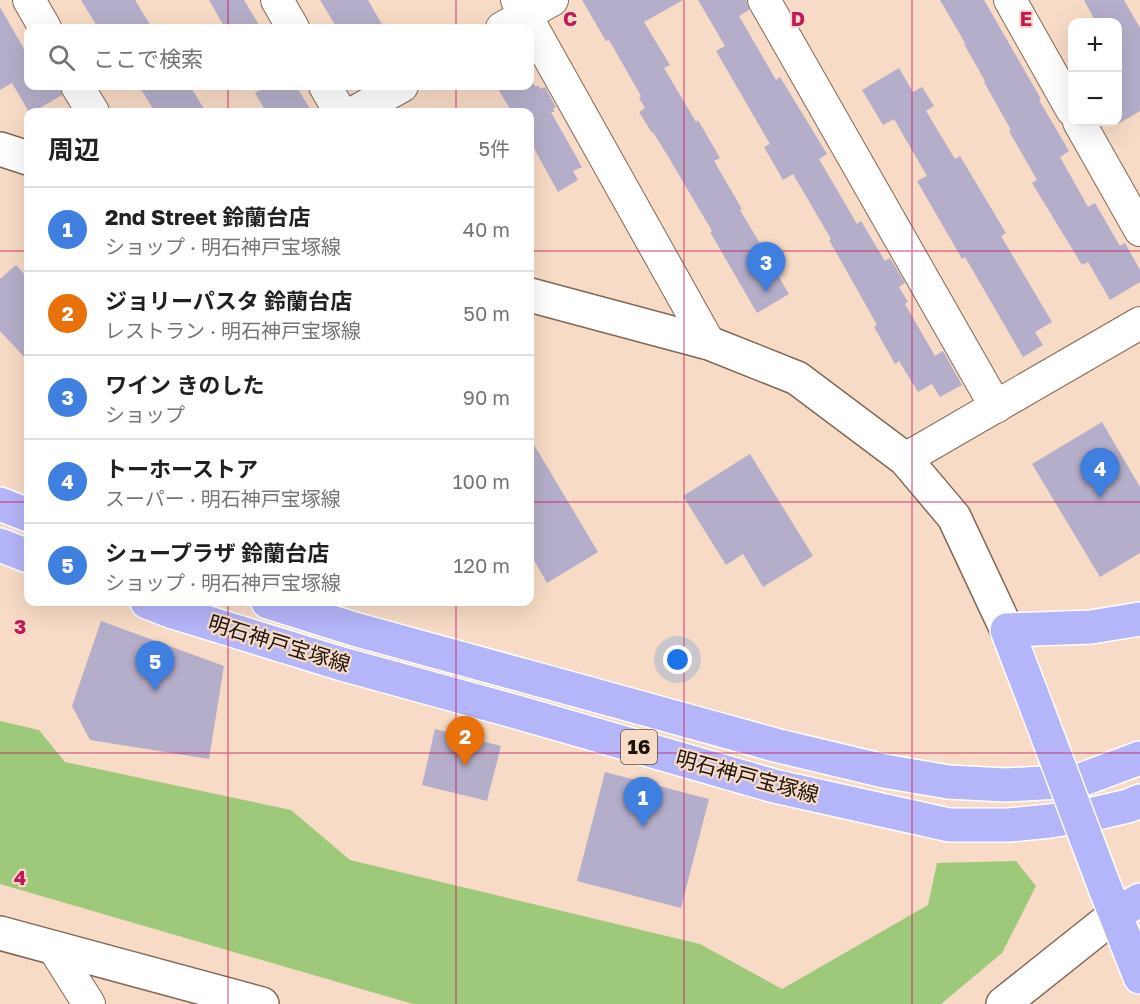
<!DOCTYPE html>
<html lang="ja">
<head>
<meta charset="utf-8">
<style>
	:root { --surface:#fff; --page:#f6f6f6; --text:#202124; --muted:#757577; --line:#e0e0e0; --accent:#98186f }
	body { margin:0; font-family:"Golos Text","Noto Sans JP",sans-serif; background:var(--page); color:var(--text) }
	.controls { position:absolute; right:18px; top:18px; display:grid; overflow:hidden; border-radius:12px; box-shadow:0 6px 24px #0002 }
	.controls button { width:54px; height:54px; display:grid; place-items:center; padding:0; border:0; border-bottom:2px solid var(--line); background:var(--surface); color:var(--text); font:30px sans-serif }
	.you { position:absolute; left:678px; top:660px; width:21px; height:21px; margin:-15px; border:4px solid #fff; border-radius:50%; background:#1a73e8; box-shadow:0 0 0 9px #1a73e833 }
	.badge { display:grid; place-items:center; width:39px; height:39px; border-radius:50%; background:var(--accent); color:#fff; font-size:20px; font-weight:700 }
	.pin { position:absolute; translate:-50% -50px; filter:drop-shadow(0 2px 3px #0008) }
	.pin::after { content:''; position:absolute; top:32px; width:21px; height:18px; background:inherit; clip-path:polygon(0 0,100% 0,50% 100%) }
	.list { margin:0; padding:0; list-style:none }
	h2 { display:flex; justify-content:space-between; align-items:center; height:78px; margin:0; padding:0 24px; font-size:26px }
	h2 small { font-size:20px; font-weight:400; color:var(--muted) }
	.list li { display:grid; grid-template-columns:39px 1fr auto; gap:18px; align-items:center; box-sizing:border-box; height:84px; padding:0 24px; border-top:2px solid var(--line) }
	.list b { display:block; font-size:22px; white-space:nowrap }
	.list p { margin:0; font-size:20px; white-space:nowrap; color:var(--muted) }
	.list em { font-size:20px; font-style:normal; color:var(--muted) }
	.icon { flex:none; width:33px; height:33px; fill:none; stroke:currentColor; stroke-width:2; stroke-linecap:round; stroke-linejoin:round }
	.map { position:relative; flex:none; width:1140px; height:1004px; overflow:hidden }
	.search { position:absolute; background:var(--surface); box-shadow:0 6px 24px #0002; left:24px; top:24px; width:510px; height:66px; display:flex; align-items:center; gap:15px; box-sizing:border-box; padding:0 21px; border-radius:12px; color:var(--muted); font-size:22px }
	.panel { position:absolute; background:var(--surface); box-shadow:0 6px 24px #0002; left:24px; top:108px; width:510px; height:498px; border-radius:12px }
	.map>svg:first-child { display:block }
</style>
</head>
<body>
<div class="map">
<svg width="1140" height="1004" viewBox="0 0 1140 1004">
	<rect width="100%" height="100%" fill="#f7dbc6"/>
	<polygon fill="#9ec97a" points="0,721 39,730 65,762 291,810 350,860 700,944 782,989 928,905 937,863 1016,861 1036,886 1002,953 941,1004 413,1004 0,884"/>
	<g fill="#b5aeca">
		<polygon points="81,0 135,0 152,28 98,28"/>
		<polygon points="209,0 244,0 261,28 225,28"/>
		<polygon points="320,0 368,0 384,28 337,28"/>
		<polygon points="582,0 683,0 644,22 670,65 664,68 696,122 698,120 720,158 714,161 742,209 740,210 765,252 764,252 789,294 757,313 710,232 712,231 669,158 653,132 652,133 639,112 645,108 639,98 641,96 609,40 606,41"/>
		<polygon points="698,0 746,0 749,10 739,16 776,80 780,77 827,154 819,159 857,224 861,221 885,261 890,258 905,283 899,287 908,302 905,304 935,356 943,351 962,385 940,397 932,384 918,392 899,361 895,364 874,327 877,325 863,300 829,240 831,239 793,174 783,180 764,147 770,144 716,51 725,46"/>
		<polygon points="940,0 984,0 1041,99 1039,100 1069,151 1060,157 1088,207 1095,203 1120,246 1125,243 1140,270 1140,282 1110,300 1088,262 1082,265 1032,183 1037,180 1009,131 1011,130 984,82 985,81 964,44 965,43"/>
		<polygon points="1084,0 1124,0 1140,28 1140,111 1118,124 1118,22 1096,22"/>
		<polygon points="0,7 28,56 28,86 59,86 62,95 33,112 29,112 12,83 0,90"/>
		<polygon points="899,68 913,92 922,87 934,106 926,111 955,159 960,156 985,198 1006,233 1001,236 1052,322 1035,332 1043,345 1023,357 965,257 962,259 917,181 927,176 894,119 883,125 862,90"/>
		<polygon points="530,77 535,86 539,86 541,89 545,87 552,100 556,107 553,109 555,112 551,112 582,167 573,171 578,180 558,192 530,141 530,112 512,112 496,86 530,86"/>
		<polygon points="139,86 190,86 206,112 155,112"/>
		<polygon points="267,86 296,86 312,112 266,112 255,93"/>
		<polygon points="16,265 28,278 28,361 0,331 0,279"/>
		<polygon points="1102,422 1140,487 1140,553 1100,577 1032,464"/>
		<polygon points="530,438 598,552 547,583 530,553"/>
		<polygon points="750,454 813,556 763,587 743,554 726,565 683,496"/>
		<polygon points="101,621 224,666 209,759 90,740 72,706"/>
		<polygon points="435,729 501,746 487,801 422,785"/>
		<polygon points="605,772 709,799 681,908 577,881"/>
	</g>
	<g fill="none" stroke-linecap="round" stroke-linejoin="round">
		<defs>
			<g id="street">
				<polyline points="29,0 45,28"/>
				<polyline points="277,0 293,28"/>
				<polyline points="517,0 709,343"/>
				<polyline points="764,0 996,407"/>
				<polyline points="1010,0 1072,110"/>
				<polyline points="502,28 552,0"/>
				<polyline points="77,86 93,112"/>
				<polyline points="325,86 340,112"/>
				<polyline points="355,112 402,86"/>
				<polyline points="1079,122 1140,230"/>
				<polyline points="905,459 1140,323"/>
				<polyline points="53,947 89,1004"/>
			</g>
			<g id="secondary">
				<polyline points="0,149 28,158"/>
				<polyline points="530,295 709,343 797,378 905,459 954,517 1007,630"/>
				<polyline points="0,933 262,1004"/>
				<polyline points="1003,1004 1116,914"/>
			</g>
			<g id="primary">
				<polyline points="0,504 28,515"/>
				<polyline points="0,545 28,556"/>
				<polyline points="147,602 173,612 342,664 513,711 774,786 949,825 1009,825 1050,821 1089,815 1128,806 1140,801"/>
				<polyline points="268,602 354,629 529,677 775,745 884,771 948,782 1006,785 1078,781 1140,758"/>
				<polyline points="1032,695 1007,630 1091,627 1140,619"/>
				<polyline points="1105,888 1140,977"/>
				<polyline points="1116,914 1140,900"/>
			</g>
		</defs>
		<use href="#street" stroke="#806856" stroke-width="34"/>
		<use href="#secondary" stroke="#806856" stroke-width="36"/>
		<use href="#primary" stroke="#fff" stroke-width="36"/>
		<use href="#street" stroke="#fff" stroke-width="32"/>
		<use href="#secondary" stroke="#fff" stroke-width="33"/>
		<use href="#primary" stroke="#b5b5f9" stroke-width="33"/>
		<defs>
			<polyline id="primary-bridge" points="1032,695 1105,888"/>
		</defs>
		<use href="#primary-bridge" stroke="#fff" stroke-width="36" stroke-linecap="butt"/>
		<use href="#primary-bridge" stroke="#b5b5f9" stroke-width="33"/>
	</g>
	<path fill="none" stroke="#c2185b" stroke-width="1.5" stroke-opacity="0.55" d="M 228,0 L 228,28M 456,0 L 456,28M 684,0 L 684,1004M 912,0 L 912,1004M 228,86 L 228,112M 456,86 L 456,112M 0,251 L 28,251M 530,251 L 1140,251M 0,502 L 28,502M 530,502 L 1140,502M 228,602 L 228,1004M 456,602 L 456,1004M 0,753 L 1140,753"/>
	<g text-anchor="middle" stroke-width="4.5" stroke-linejoin="round" paint-order="stroke">
		<rect fill="#f7dbc6" stroke="#5e5044" stroke-width="1.5" x="621" y="730" width="36" height="34" rx="4.5"/>
		<g font-size="20" font-weight="bold" fill="#1d140c">
			<text x="639" y="754">16</text>
		</g>
		<g font-size="21" fill="#1d140c" stroke="#f7dbc6">
			<text transform="translate(279 644) rotate(17)" y="7">明石神戸宝塚線</text>
			<text transform="translate(747 777) rotate(15)" y="7">明石神戸宝塚線</text>
		</g>
	</g>
	<g font-size="20" text-anchor="middle" font-weight="bold" fill="#c2185b" stroke="#f7dbc6" stroke-width="4.5" stroke-linejoin="round" paint-order="stroke">
		<text x="570" y="26">C</text>
		<text x="798" y="26">D</text>
		<text x="1026" y="26">E</text>
		<text x="20" y="634">3</text>
		<text x="20" y="885">4</text>
	</g>
</svg>
<div class="controls">
<button>+</button>
<button>−</button>
</div>
<div class="you"></div>
<div class="pin badge" style="left:643px;top:827px;background:#3f7fe0">1</div>
<div class="pin badge" style="left:465px;top:766px;background:#e8710a">2</div>
<div class="pin badge" style="left:766px;top:292px;background:#3f7fe0">3</div>
<div class="pin badge" style="left:1100px;top:498px;background:#3f7fe0">4</div>
<div class="pin badge" style="left:155px;top:691px;background:#3f7fe0">5</div>
<div class="search"><svg class="icon" aria-label="search" viewBox="0 0 24 24"><circle cx="10" cy="10" r="6"/><path d="M15 15l6 6"/></svg>ここで検索</div>
<section class="panel">
<h2>周辺<small>5件</small></h2>
<ul class="list">
<li><span class="badge" style="background:#3f7fe0">1</span><div><b>2nd Street 鈴蘭台店</b><p>ショップ · 明石神戸宝塚線</p></div><em>40 m</em></li>
<li><span class="badge" style="background:#e8710a">2</span><div><b>ジョリーパスタ 鈴蘭台店</b><p>レストラン · 明石神戸宝塚線</p></div><em>50 m</em></li>
<li><span class="badge" style="background:#3f7fe0">3</span><div><b>ワイン きのした</b><p>ショップ</p></div><em>90 m</em></li>
<li><span class="badge" style="background:#3f7fe0">4</span><div><b>トーホーストア</b><p>スーパー · 明石神戸宝塚線</p></div><em>100 m</em></li>
<li><span class="badge" style="background:#3f7fe0">5</span><div><b>シュープラザ 鈴蘭台店</b><p>ショップ · 明石神戸宝塚線</p></div><em>120 m</em></li>
</ul>
</section>
</div>
</body>
</html>
